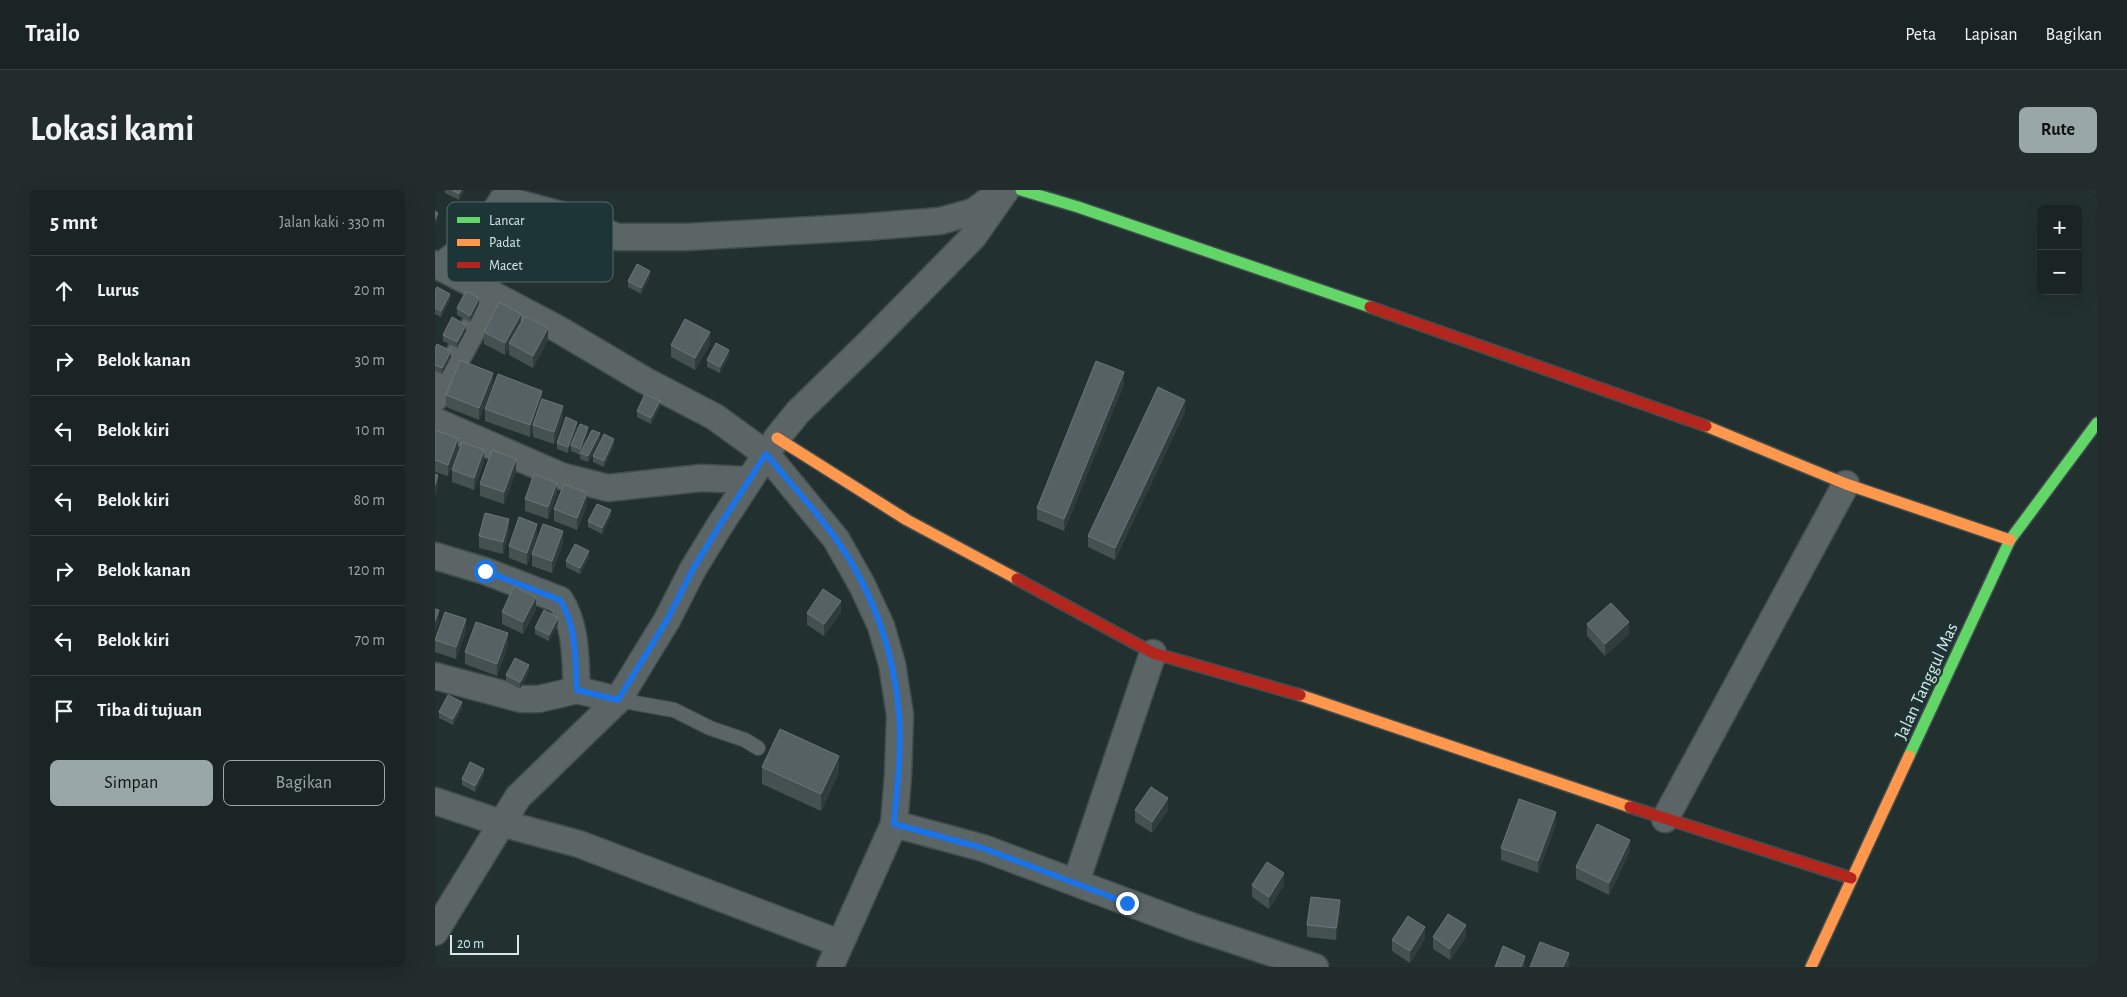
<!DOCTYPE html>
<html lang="id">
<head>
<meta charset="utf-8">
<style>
	:root { --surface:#1a2424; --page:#232c2c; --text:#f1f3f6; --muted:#9fa4a6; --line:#384141; --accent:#99a7a8 }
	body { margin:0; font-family:"Alegreya Sans",sans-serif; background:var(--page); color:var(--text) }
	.controls { position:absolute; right:15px; top:15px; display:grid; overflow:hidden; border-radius:8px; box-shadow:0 5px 20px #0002 }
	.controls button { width:45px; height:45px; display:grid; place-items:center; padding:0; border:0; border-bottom:1px solid var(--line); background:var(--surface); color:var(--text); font:25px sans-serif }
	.scale { position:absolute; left:15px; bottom:12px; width:69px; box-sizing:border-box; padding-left:5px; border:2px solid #d9e7e8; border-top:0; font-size:14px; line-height:18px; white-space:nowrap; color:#d9e7e8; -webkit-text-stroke:4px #1d3536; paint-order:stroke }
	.stop { position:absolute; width:15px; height:15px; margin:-11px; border:4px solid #1a73e8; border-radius:50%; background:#fff }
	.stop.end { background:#1a73e8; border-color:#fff; box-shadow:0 1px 5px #0008 }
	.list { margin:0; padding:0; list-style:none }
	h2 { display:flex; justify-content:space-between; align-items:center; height:65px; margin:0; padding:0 20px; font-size:21px }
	h2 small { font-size:16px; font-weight:400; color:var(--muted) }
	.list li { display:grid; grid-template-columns:32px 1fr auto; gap:15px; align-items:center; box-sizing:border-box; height:70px; padding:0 20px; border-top:1px solid var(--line) }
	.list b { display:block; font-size:19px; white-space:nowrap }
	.list em { font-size:16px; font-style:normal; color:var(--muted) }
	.actions { display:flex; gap:10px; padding:15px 20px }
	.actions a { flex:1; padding:11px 0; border:1px solid var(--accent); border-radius:8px; text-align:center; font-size:18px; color:var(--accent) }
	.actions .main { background:var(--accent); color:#111 }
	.icon { flex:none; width:28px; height:28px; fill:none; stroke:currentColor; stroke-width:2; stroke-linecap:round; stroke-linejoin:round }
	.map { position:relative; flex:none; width:1662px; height:777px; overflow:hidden; border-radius:8px }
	header { display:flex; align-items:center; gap:30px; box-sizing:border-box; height:70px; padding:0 25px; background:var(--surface); border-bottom:1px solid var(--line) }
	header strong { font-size:24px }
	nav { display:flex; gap:28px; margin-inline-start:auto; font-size:18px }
	.intro { display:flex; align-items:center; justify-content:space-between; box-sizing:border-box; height:120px; padding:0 30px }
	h1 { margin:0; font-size:35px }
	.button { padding:12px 22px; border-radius:8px; background:var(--accent); color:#111; font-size:18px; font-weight:700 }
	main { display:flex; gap:30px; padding:0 30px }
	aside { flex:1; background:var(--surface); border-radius:8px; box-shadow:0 5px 20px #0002 }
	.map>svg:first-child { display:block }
</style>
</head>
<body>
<header>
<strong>Trailo</strong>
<nav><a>Peta</a><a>Lapisan</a><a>Bagikan</a></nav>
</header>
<div class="intro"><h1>Lokasi kami</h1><a class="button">Rute</a></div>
<main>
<aside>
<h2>5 mnt<small>Jalan kaki · 330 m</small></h2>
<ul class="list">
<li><svg class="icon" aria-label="ahead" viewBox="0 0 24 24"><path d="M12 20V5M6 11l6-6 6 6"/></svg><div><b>Lurus</b></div><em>20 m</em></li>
<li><svg class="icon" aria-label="right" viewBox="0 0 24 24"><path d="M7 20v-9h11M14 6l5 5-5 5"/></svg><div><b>Belok kanan</b></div><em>30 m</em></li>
<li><svg class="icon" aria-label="left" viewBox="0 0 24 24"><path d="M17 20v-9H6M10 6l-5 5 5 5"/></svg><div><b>Belok kiri</b></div><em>10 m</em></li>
<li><svg class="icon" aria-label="left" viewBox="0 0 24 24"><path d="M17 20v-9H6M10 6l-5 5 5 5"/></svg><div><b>Belok kiri</b></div><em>80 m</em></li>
<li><svg class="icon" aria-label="right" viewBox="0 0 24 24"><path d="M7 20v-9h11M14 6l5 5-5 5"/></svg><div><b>Belok kanan</b></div><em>120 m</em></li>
<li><svg class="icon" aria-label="left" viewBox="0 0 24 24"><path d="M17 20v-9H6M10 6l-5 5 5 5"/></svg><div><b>Belok kiri</b></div><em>70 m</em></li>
<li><svg class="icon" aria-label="arrive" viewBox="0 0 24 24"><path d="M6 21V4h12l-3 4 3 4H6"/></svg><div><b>Tiba di tujuan</b></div></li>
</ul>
<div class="actions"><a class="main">Simpan</a><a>Bagikan</a></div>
</aside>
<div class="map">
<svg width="1662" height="777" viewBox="0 0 1662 777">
	<rect width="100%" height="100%" fill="#233030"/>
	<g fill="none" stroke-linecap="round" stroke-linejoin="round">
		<defs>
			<polyline id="lane" points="183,510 239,520 275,538 310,550 323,558"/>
			<g id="street">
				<polyline points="0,74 123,139 209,190 280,227 331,264 401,349 427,395 446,436 457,474 465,525 463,585 459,634 395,777"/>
				<polyline points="5,77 45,45 68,9 137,28 182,47 251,47 431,37 505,31 538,22 560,6"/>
				<polyline points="0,208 57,104"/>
				<polyline points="0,231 126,286 173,298 266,288 313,290"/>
				<path d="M 0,366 L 50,381 L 125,410 C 142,437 140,469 142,500 L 183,510"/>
				<polyline points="0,486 86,509 104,509 142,500"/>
				<polyline points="0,611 66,633 144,654 404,753"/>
				<polyline points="1230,629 1411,294"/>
				<polyline points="459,634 548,658 756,736 880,777"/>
				<polyline points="641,692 718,463"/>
				<polyline points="0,742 83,607 183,510 232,430 258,379 285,335 342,248 363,222 435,152 538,47 571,0"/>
			</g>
			<g id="fast">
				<polyline points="586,0 643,17 935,117"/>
				<polyline points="1474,566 1575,350 1662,233"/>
			</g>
			<g id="slow">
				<polyline points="1271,236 1411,294 1575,350"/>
				<polyline points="342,248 472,330 582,389"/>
				<polyline points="865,505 1195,617"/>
				<polyline points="1376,777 1474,566"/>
			</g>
			<g id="jam">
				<polyline points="935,117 1271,236"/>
				<polyline points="582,389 718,463 865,505"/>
				<polyline points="1195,617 1416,688"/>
			</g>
		</defs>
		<use href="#lane" stroke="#414d4e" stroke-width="16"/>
		<use href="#street" stroke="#414d4e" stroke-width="29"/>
		<use href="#fast" stroke="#414d4e" stroke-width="14"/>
		<use href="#slow" stroke="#414d4e" stroke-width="14"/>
		<use href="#jam" stroke="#414d4e" stroke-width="14"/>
		<use href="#lane" stroke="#5b6566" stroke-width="14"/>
		<use href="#street" stroke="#5b6566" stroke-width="26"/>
		<use href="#fast" stroke="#63d668" stroke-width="11"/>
		<use href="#slow" stroke="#ff974d" stroke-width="11"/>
		<use href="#jam" stroke="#b3261e" stroke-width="11"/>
	</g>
	<g fill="#455151">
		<polygon points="10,0 29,0 24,10 10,3"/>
		<polygon points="1656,0 1662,0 1662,4"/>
		<polygon points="87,43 78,61 64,53 64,47"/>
		<polygon points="149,56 140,73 126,66 126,60"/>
		<polygon points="215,87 206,104 193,97 193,91"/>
		<polygon points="0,90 0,100 15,110 6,127 0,124"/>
		<polygon points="44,114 35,132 22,125 22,118"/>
		<polygon points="86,132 113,150 98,178 74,165 74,158 70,165 49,154 49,142"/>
		<polygon points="31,141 22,158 8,151 8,145"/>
		<polygon points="275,154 260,180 236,167 236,155"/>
		<polygon points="0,158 16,167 7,184 0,181"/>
		<polygon points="294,166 285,183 272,177 272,170"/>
		<polygon points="58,194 44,230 11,217 11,205"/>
		<polygon points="689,194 629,341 602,330 602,318"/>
		<polygon points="107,209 128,228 119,254 98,247 98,238 95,247 50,231 50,219"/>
		<polygon points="225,217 216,234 202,227 202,221"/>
		<polygon points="750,222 680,370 653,357 653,346"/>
		<polygon points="142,238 133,263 122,259 122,253"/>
		<polygon points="0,240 23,260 13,286 0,282"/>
		<polygon points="153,243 146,261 165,249 153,272 145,269 145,263 145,265 136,261 136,255"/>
		<polygon points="179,255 169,277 158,272 158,266"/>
		<polygon points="49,272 39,300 17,292 17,280"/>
		<polygon points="81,281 69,314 45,306 45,294"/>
		<polygon points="122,304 113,329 90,321 90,309"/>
		<polygon points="152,315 142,340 119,331 119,319"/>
		<polygon points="176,326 167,344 153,337 153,331"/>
		<polygon points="74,341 68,364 44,358 44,346"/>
		<polygon points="102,346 92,375 74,368 74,356"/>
		<polygon points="128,353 117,383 97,376 97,364"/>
		<polygon points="154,367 145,384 131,377 131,371"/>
		<polygon points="101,419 88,444 67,434 67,422"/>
		<polygon points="406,422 389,446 372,435 372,423"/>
		<polygon points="123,434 114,451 100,444 100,438"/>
		<polygon points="1152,434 1194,444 1170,466 1152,446"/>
		<polygon points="31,441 21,469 0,462 0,450"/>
		<polygon points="73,455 62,486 30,474 30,462"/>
		<polygon points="94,481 85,499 71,491 71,485"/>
		<polygon points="27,518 18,535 4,528 4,522"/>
		<polygon points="327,577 404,583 386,621 327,594"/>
		<polygon points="49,585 40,602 27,595 27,589"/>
		<polygon points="700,620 733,620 717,643 700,632"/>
		<polygon points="1121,634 1103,683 1066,670 1066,658"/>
		<polygon points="1195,661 1174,705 1141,689 1141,677"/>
		<polygon points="817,695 849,695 834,719 817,707"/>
		<polygon points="905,722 901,750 872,747 872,735"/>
		<polygon points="998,747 1031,747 1015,770 998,759"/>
		<polygon points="990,749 975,773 957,761 957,750"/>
	</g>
	<g fill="#313d3d">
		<polygon points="26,0 29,0 24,10 24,4"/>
		<polygon points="3,23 3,29 0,35 0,29"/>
		<polygon points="87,37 87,43 78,61 78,55"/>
		<polygon points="149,50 149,56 140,73 140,67"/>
		<polygon points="215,81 215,87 206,104 206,98"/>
		<polygon points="15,104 15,110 6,127 6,121"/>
		<polygon points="44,108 44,114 35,132 35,126"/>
		<polygon points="86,124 86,136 74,153 74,158 70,165 70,153"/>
		<polygon points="31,135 31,141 22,158 22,152"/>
		<polygon points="113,138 113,150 98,178 98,166"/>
		<polygon points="275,142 275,154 260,180 260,168"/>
		<polygon points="294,160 294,166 285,183 285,177"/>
		<polygon points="16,161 16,167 7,184 7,178"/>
		<polygon points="689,182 689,194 629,341 629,329"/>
		<polygon points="58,183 58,194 44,230 44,218"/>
		<polygon points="107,201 107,213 98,235 98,238 95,247 95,235"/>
		<polygon points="750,210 750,222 680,370 680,358"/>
		<polygon points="225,211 225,217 216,234 216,228"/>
		<polygon points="128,216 128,228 119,254 119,242"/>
		<polygon points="142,232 142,238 133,263 133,257"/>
		<polygon points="153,237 153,243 145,265 145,259"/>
		<polygon points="165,243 165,249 153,272 153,266"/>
		<polygon points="23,248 23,260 13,286 13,275"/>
		<polygon points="179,249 179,255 169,277 169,271"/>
		<polygon points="49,260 49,272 39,300 39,288"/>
		<polygon points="81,269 81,281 69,314 69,302"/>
		<polygon points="3,285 3,297 0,307 0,295"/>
		<polygon points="122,293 122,304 113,329 113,317"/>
		<polygon points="152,303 152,315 142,340 142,328"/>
		<polygon points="176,320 176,326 167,344 167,338"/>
		<polygon points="74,329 74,341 68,364 68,352"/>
		<polygon points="102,334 102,346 92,375 92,363"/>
		<polygon points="128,341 128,353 117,383 117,371"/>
		<polygon points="154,361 154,367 145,384 145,378"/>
		<polygon points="101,407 101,419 88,444 88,432"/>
		<polygon points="406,411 406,422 389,446 389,434"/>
		<polygon points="4,420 4,432 0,443 0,431"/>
		<polygon points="123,428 123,434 114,451 114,445"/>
		<polygon points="31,429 31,441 21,469 21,457"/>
		<polygon points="1194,432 1194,444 1170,466 1170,454"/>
		<polygon points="73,443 73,455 62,486 62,474"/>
		<polygon points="94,475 94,481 85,499 85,492"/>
		<polygon points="27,512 27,518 18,535 18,529"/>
		<polygon points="404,566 404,583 386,621 386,604"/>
		<polygon points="49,579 49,585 40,602 40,596"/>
		<polygon points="733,608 733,620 717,643 717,632"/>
		<polygon points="1121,622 1121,634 1103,683 1103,671"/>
		<polygon points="1195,650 1195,661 1174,705 1174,693"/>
		<polygon points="849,683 849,695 834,719 834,707"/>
		<polygon points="905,710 905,722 901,750 901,738"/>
		<polygon points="1031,735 1031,747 1015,770 1015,759"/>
		<polygon points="990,737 990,749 975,773 975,761"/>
		<polygon points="1134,763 1134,775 1133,777 1128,777"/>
		<polygon points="1090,766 1090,777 1086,777"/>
	</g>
	<g fill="#556162" stroke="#6a7677">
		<polygon points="17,0 26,0 24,4"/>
		<polygon points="0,21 3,23 0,29"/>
		<polygon points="202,74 215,81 206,98 193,91"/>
		<polygon points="2,97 15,104 6,121 0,118 0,100"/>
		<polygon points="31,101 44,108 35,126 22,118"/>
		<polygon points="64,112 86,124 70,153 49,142"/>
		<polygon points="90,126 113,138 98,166 74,153"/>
		<polygon points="17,127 31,135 22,152 8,145"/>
		<polygon points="250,129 275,142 260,168 236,155"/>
		<polygon points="281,153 294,160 285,177 272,170"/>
		<polygon points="2,154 16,161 7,178 0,175 0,158"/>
		<polygon points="25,170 58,183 44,218 11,205"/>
		<polygon points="661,171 689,182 629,329 602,318"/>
		<polygon points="63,184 107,201 95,235 50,219"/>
		<polygon points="723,197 750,210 680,358 653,346"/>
		<polygon points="210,204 225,211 216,228 202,221"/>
		<polygon points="107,209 128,216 119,242 98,235"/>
		<polygon points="131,227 142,232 133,257 122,253"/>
		<polygon points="145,234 153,237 145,259 136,255"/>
		<polygon points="0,240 23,248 13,275 0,270"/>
		<polygon points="157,240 165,243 153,266 145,263"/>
		<polygon points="169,244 179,249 169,271 158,266"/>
		<polygon points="27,252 49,260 39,288 17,280"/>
		<polygon points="57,260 81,269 69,302 45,294"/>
		<polygon points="0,284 3,285 0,295"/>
		<polygon points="99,284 122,293 113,317 90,309"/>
		<polygon points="129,294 152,303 142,328 119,319"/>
		<polygon points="162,314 176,320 167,338 153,331"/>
		<polygon points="50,323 74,329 68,352 44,346"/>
		<polygon points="84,327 102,334 92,363 74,356"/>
		<polygon points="108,334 128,341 117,371 97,364"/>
		<polygon points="140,354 154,361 145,378 131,371"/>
		<polygon points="79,396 101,407 88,432 67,422"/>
		<polygon points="388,399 406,411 389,434 372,423"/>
		<polygon points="1176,413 1194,432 1170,454 1152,434"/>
		<polygon points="0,419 4,420 0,431"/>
		<polygon points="109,420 123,428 114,445 100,438"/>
		<polygon points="10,422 31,429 21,457 0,450"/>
		<polygon points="41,432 73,443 62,474 30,462"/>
		<polygon points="80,468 94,475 85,492 71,485"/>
		<polygon points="13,505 27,512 18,529 4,522"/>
		<polygon points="345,539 404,566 386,604 327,577"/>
		<polygon points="35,572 49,579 40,596 27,589"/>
		<polygon points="716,597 733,608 717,632 700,620"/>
		<polygon points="1084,609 1121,622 1103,671 1066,658"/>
		<polygon points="1162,634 1195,650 1174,693 1141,677"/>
		<polygon points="832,672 849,683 834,707 817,695"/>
		<polygon points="876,707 905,710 901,738 872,735"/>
		<polygon points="1013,724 1031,735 1015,759 998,747"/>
		<polygon points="973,726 990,737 975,761 957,750"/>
		<polygon points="1105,752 1134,763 1128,777 1095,777"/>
		<polygon points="1068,756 1090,766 1086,777 1060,777"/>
	</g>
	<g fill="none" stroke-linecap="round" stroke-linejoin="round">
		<path stroke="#1a73e8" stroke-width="6" d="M 50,381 L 125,410 C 142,437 140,469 142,500 L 183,510 L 232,430 L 258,379 L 285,335 L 331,264 C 354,292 380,319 401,349 C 437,399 460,463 464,525 C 467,561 462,598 459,634 L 548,658 L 692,713"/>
	</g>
	<g text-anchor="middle" stroke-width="5" stroke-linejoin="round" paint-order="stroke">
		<g font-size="18" fill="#d9e7e8" stroke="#1d3536">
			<text transform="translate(1491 491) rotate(-65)" y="6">Jalan Tanggul Mas</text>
		</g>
	</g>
	<rect x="12" y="12" width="166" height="80" rx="8" fill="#1d3536" stroke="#556a6b" stroke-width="1"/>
	<rect x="22" y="27" width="23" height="6" fill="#63d668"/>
	<rect x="22" y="49" width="23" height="7" fill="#ff974d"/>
	<rect x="22" y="72" width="23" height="6" fill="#b3261e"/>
	<g font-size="14" fill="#d9e7e8">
		<text x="54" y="35">Lancar</text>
		<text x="54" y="57">Padat</text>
		<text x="54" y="80">Macet</text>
	</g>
</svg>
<div class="controls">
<button>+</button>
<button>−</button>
</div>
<div class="scale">20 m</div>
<div class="stop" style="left:50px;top:381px"></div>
<div class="stop end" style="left:692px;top:713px"></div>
</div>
</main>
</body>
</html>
